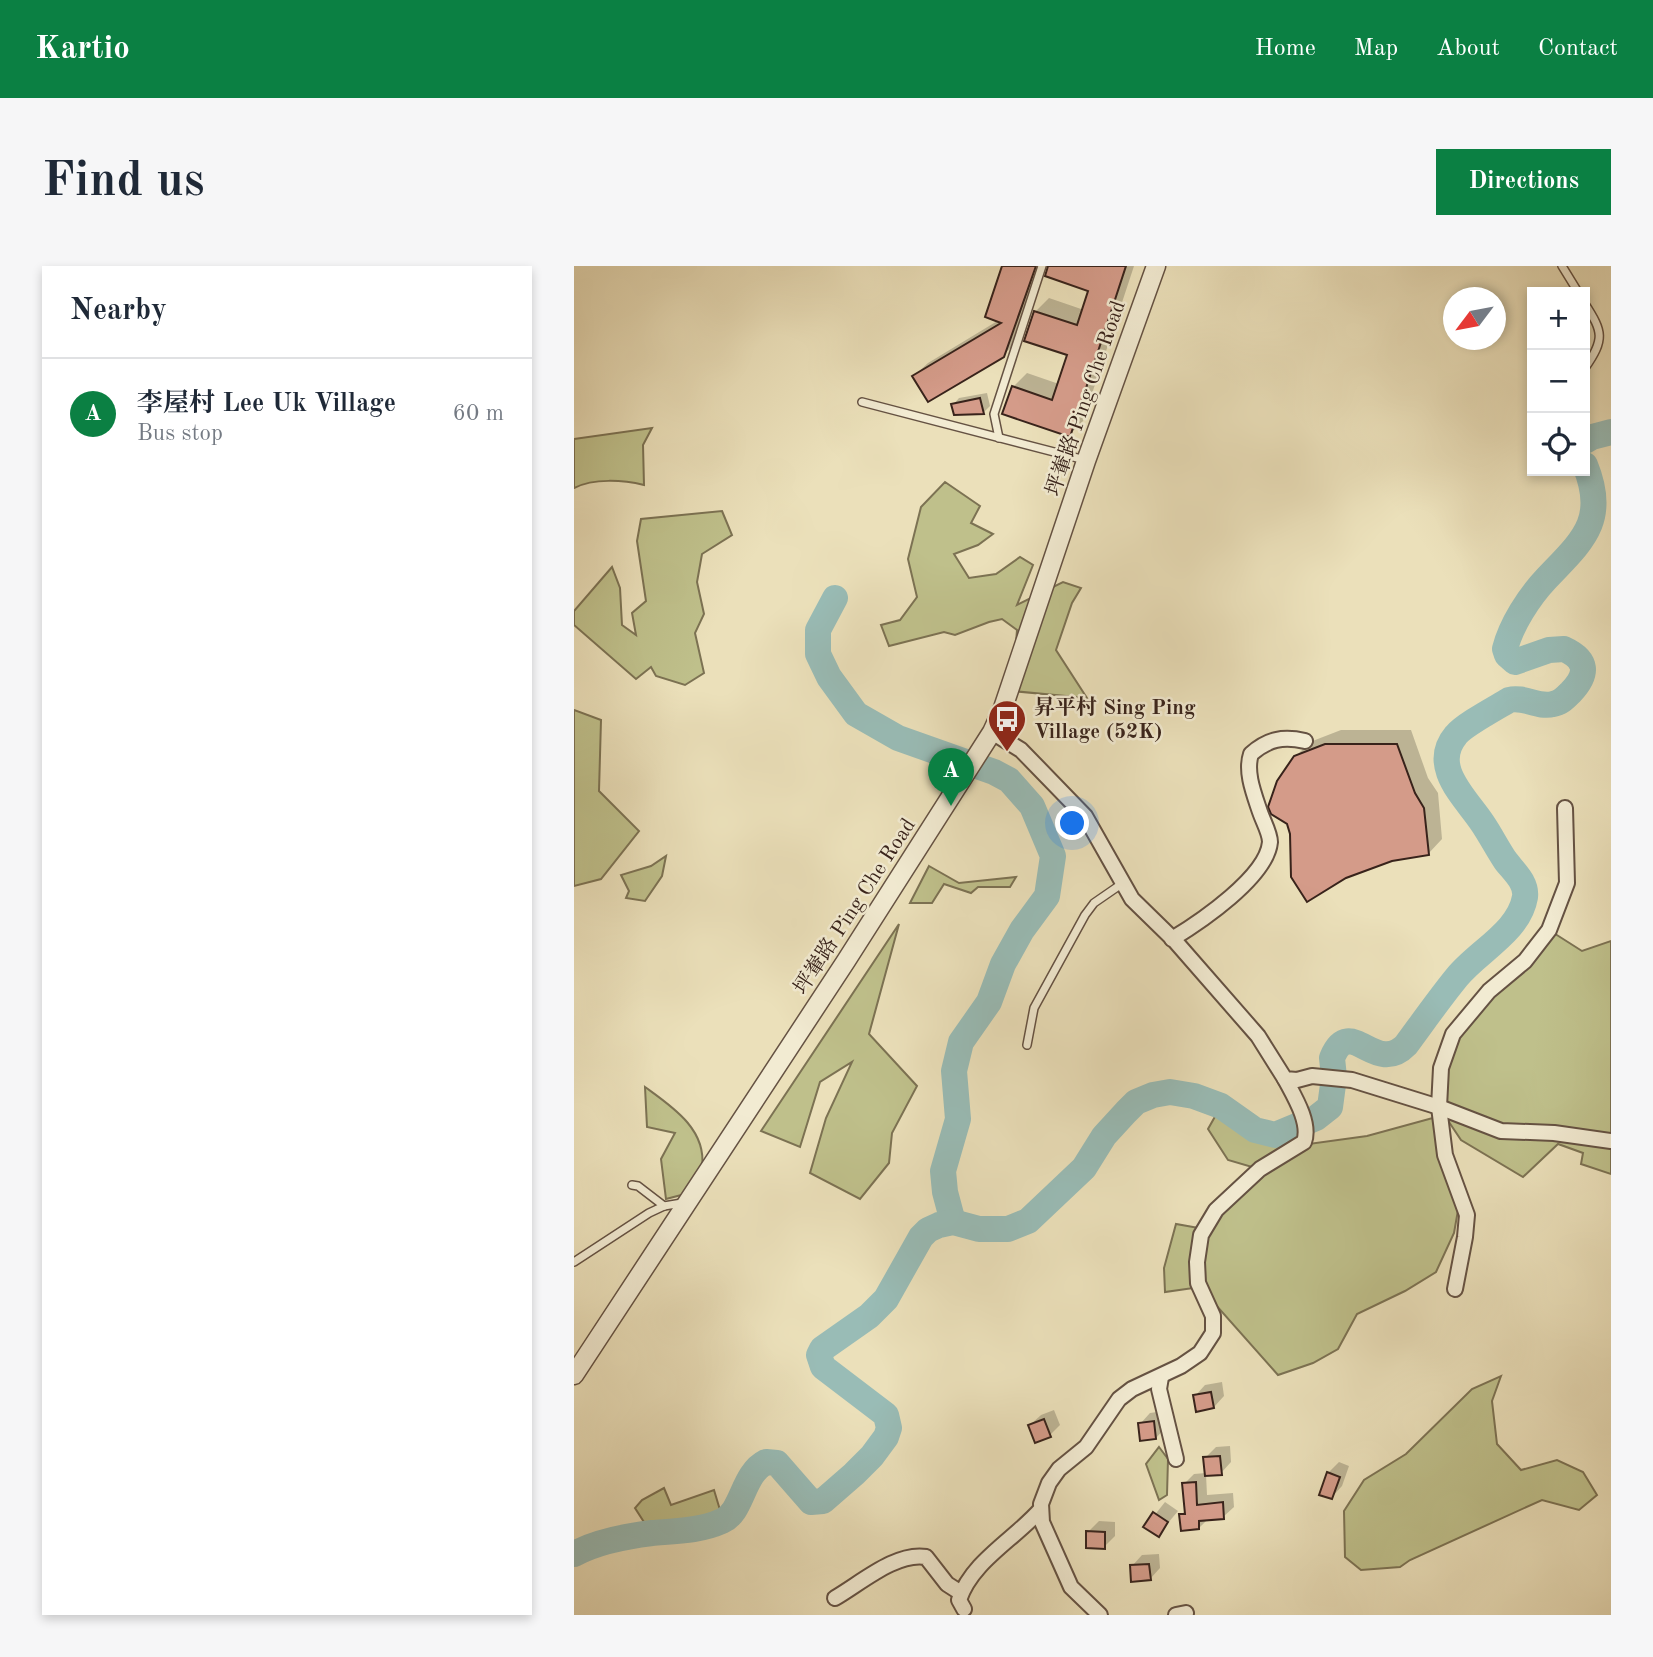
<!DOCTYPE html>
<html lang="en">
<head>
<meta charset="utf-8">
<style>
	:root { --surface:#fff; --page:#f6f6f7; --text:#1f2937; --muted:#747a83; --line:#e0e1e3; --accent:#0b8043 }
	body { margin:0; font-family:"Old Standard TT","Noto Serif SC",serif; background:var(--page); color:var(--text) }
	.controls { position:absolute; right:21px; top:21px; display:grid; overflow:hidden; border-radius:0px; box-shadow:0 4px 10px #0003 }
	.controls button { width:63px; height:63px; display:grid; place-items:center; padding:0; border:0; border-bottom:2px solid var(--line); background:var(--surface); color:var(--text); font:35px sans-serif }
	.compass { position:absolute; left:869px; top:21px; width:63px; height:63px; border-radius:50%; background:var(--surface); box-shadow:0 4px 10px #0003; rotate:238deg }
	.you { position:absolute; left:499px; top:558px; width:24px; height:24px; margin:-18px; border:5px solid #fff; border-radius:50%; background:#1a73e8; box-shadow:0 0 0 10px #1a73e833 }
	.badge { display:grid; place-items:center; width:46px; height:46px; border-radius:50%; background:var(--accent); color:#fff; font-size:23px; font-weight:700 }
	.pin { position:absolute; translate:-50% -58px; filter:drop-shadow(0 2px 4px #0008) }
	.pin::after { content:''; position:absolute; top:37px; width:24px; height:21px; background:inherit; clip-path:polygon(0 0,100% 0,50% 100%) }
	.list { margin:0; padding:0; list-style:none }
	h2 { display:flex; justify-content:space-between; align-items:center; height:91px; margin:0; padding:0 28px; font-size:30px }
	h2 small { font-size:23px; font-weight:400; color:var(--muted) }
	.list li { display:grid; grid-template-columns:46px 1fr auto; gap:21px; align-items:center; box-sizing:border-box; height:112px; padding:0 28px; border-top:2px solid var(--line) }
	.list b { display:block; font-size:26px; white-space:nowrap }
	.list p { margin:0; font-size:23px; white-space:nowrap; color:var(--muted) }
	.list em { font-size:23px; font-style:normal; color:var(--muted) }
	.icon { flex:none; width:38px; height:38px; fill:none; stroke:currentColor; stroke-width:2; stroke-linecap:round; stroke-linejoin:round }
	.map { position:relative; flex:none; width:1037px; height:1349px; overflow:hidden; border-radius:0px }
	header { display:flex; align-items:center; gap:42px; box-sizing:border-box; height:98px; padding:0 35px; background:var(--accent); color:#fff }
	header strong { font-size:33px }
	nav { display:flex; gap:38px; margin-inline-start:auto; font-size:24px }
	.intro { display:flex; align-items:center; justify-content:space-between; box-sizing:border-box; height:168px; padding:0 42px }
	h1 { margin:0; font-size:49px }
	.button { padding:18px 32px; border-radius:0px; background:var(--accent); color:#fff; font-size:24px; font-weight:700 }
	main { display:flex; gap:42px; padding:0 42px }
	aside { flex:1; background:var(--surface); border-radius:0px; box-shadow:0 4px 10px #0003 }
	.map>svg:first-child { display:block }
</style>
</head>
<body>
<header>
<strong>Kartio</strong>
<nav><a>Home</a><a>Map</a><a>About</a><a>Contact</a></nav>
</header>
<div class="intro"><h1>Find us</h1><a class="button">Directions</a></div>
<main>
<aside>
<h2>Nearby<small></small></h2>
<ul class="list">
<li><span class="badge">A</span><div><b>李屋村 Lee Uk Village</b><p>Bus stop</p></div><em>60 m</em></li>
</ul>
</aside>
<div class="map">
<svg width="1037" height="1349" viewBox="0 0 1037 1349">
	<rect width="100%" height="100%" fill="#ebe0ba"/>
	<filter id="stains"><feTurbulence type="fractalNoise" baseFrequency=".00286" numOctaves="4"/><feColorMatrix values="0 0 0 0 .2 0 0 0 0 .09 0 0 0 0 .02 0 0 0 .5 -.17"/></filter>
	<radialGradient id="worn" r=".72"><stop offset=".6" stop-color="#630" stop-opacity="0"/><stop offset="1" stop-color="#630" stop-opacity=".3"/></radialGradient>
	<g fill="#bfc08b" stroke="#7c7253" stroke-width="2">
		<path d="M 78,162 L 69,179 L 70,219 C 49,214 20,212 0,222 L 0,173 Z"/>
		<polygon points="371,216 406,240 397,257 419,268 404,279 380,288 395,312 422,308 446,291 459,299 443,339 489,316 507,322 498,337 482,384 513,432 438,425 443,364 428,353 415,356 381,369 370,366 315,380 307,359 326,354 343,331 334,293 347,241"/>
		<polygon points="148,245 158,269 128,288 123,316 130,348 121,367 130,407 111,419 82,410 77,401 62,413 0,359 0,345 38,301 46,322 48,359 62,369 58,347 72,335 63,275 67,253"/>
		<polygon points="0,444 27,454 25,525 65,565 27,613 0,620"/>
		<polygon points="92,590 88,610 71,635 52,632 55,625 47,609 77,600"/>
		<polygon points="355,600 385,617 442,611 436,621 404,621 397,627 370,618 358,637 336,637"/>
		<polygon points="325,658 295,768 343,820 318,867 315,897 286,933 236,907 252,852 278,796 246,816 226,881 187,865"/>
		<polygon points="975,664 1008,685 1037,675 1037,908 1007,898 1009,887 984,878 949,911 887,874 865,841 867,802 884,762"/>
		<path d="M 71,821 C 97,840 133,863 128,901 C 127,909 116,921 111,928 L 92,933 L 87,893 L 101,867 L 73,861 Z"/>
		<polygon points="647,840 691,868 701,869 721,862 735,878 793,870 866,850 886,933 880,967 862,1006 831,1025 783,1048 764,1083 739,1097 704,1109 626,1021 591,1026 590,1002 602,958 630,963 685,903 654,894 634,863"/>
		<polygon points="927,1110 918,1135 923,1178 947,1204 983,1194 1009,1206 1023,1229 1005,1244 968,1234 836,1294 826,1301 787,1304 771,1291 770,1245 790,1214 832,1188 898,1123"/>
		<polygon points="585,1181 594,1193 593,1229 585,1234 572,1198"/>
		<polygon points="90,1222 97,1239 140,1224 149,1254 111,1265 77,1267 61,1242 68,1234"/>
	</g>
	<g fill="#0003">
		<polygon points="430,0 468,0 444,75 429,89 340,110 354,97 425,54"/>
		<polygon points="476,0 560,0 509,155 495,169 439,121 453,107 485,118 495,88 461,46 475,32 510,44 516,23"/>
		<polygon points="413,127 416,140 410,146 382,148 379,139 385,132"/>
		<polygon points="767,464 837,464 854,512 864,527 868,573 854,588 721,491 736,476"/>
		<polygon points="648,1116 650,1130 640,1141 621,1130 631,1119"/>
		<polygon points="480,1144 486,1159 476,1169 456,1159 467,1149"/>
		<polygon points="590,1145 592,1161 582,1172 566,1158 576,1147"/>
		<polygon points="656,1180 657,1196 647,1207 632,1208 633,1229 659,1227 660,1241 649,1251 634,1253 625,1262 607,1249 612,1244 610,1218 620,1208 632,1207 631,1192 642,1181"/>
		<polygon points="765,1196 775,1200 768,1220 758,1231 754,1207"/>
		<polygon points="591,1236 604,1245 584,1269 572,1260"/>
		<polygon points="525,1255 541,1256 541,1270 530,1281 514,1266"/>
		<polygon points="585,1288 586,1302 576,1313 558,1300 568,1289"/>
	</g>
	<g fill="none" stroke-linecap="round" stroke-linejoin="round">
		<g stroke="#99bcb6" stroke-width="26">
			<polyline points="1011,175 1018,171 1037,166"/>
			<polyline points="261,332 244,364 244,388 255,411 282,448 324,472 420,506 435,514 458,540 479,590 473,630 448,664 429,698 415,736 387,776 380,805 384,853 369,905 371,926 379,956"/>
			<path d="M 0,1288 C 22,1276 53,1270 78,1267 C 102,1265 126,1265 148,1255 C 169,1246 168,1208 192,1196 L 203,1197 L 237,1236 L 249,1235 L 280,1208 L 298,1190 L 312,1171 L 315,1162 L 312,1149 L 249,1101 L 245,1089 L 248,1083 L 295,1050 L 312,1033 L 347,971 L 354,964 L 365,959 L 379,956 L 405,963 L 434,963 L 454,955 L 510,902 L 530,870 L 552,846 L 562,836 L 579,829 L 596,826 L 620,830 L 647,840 L 681,864 L 701,869 L 742,852 L 756,841 L 760,811 L 758,792 C 776,747 801,811 832,779 C 849,756 865,733 883,711 C 904,685 945,666 951,631 C 953,616 939,605 931,594 C 923,582 917,570 909,558 C 893,533 855,501 882,469 C 890,459 922,442 935,434 C 950,430 964,442 979,438 C 987,437 992,431 997,426 C 1014,408 1014,394 990,383 L 975,384 L 941,396 L 933,389 L 931,383 C 937,359 955,331 972,313 C 1008,275 1034,255 1011,199"/>
		</g>
	</g>
	<g fill="#d49b89" stroke="#38231b" stroke-width="2">
		<polygon points="428,0 462,0 430,91 354,136 338,110 427,57 411,51"/>
		<polygon points="474,0 552,0 496,171 428,148 438,120 478,134 493,89 450,75 460,45 503,59 514,25 471,10"/>
		<polygon points="406,132 410,148 380,149 377,138"/>
		<polygon points="751,478 823,478 841,527 850,542 855,589 818,595 772,612 733,636 717,611 716,568 713,558 697,548 694,541 703,515 720,490"/>
		<polygon points="637,1126 640,1142 622,1146 619,1129"/>
		<polygon points="470,1153 477,1171 461,1177 454,1159"/>
		<polygon points="580,1155 582,1173 566,1175 564,1157"/>
		<polygon points="646,1190 648,1209 631,1210 629,1191"/>
		<polygon points="753,1206 766,1211 758,1233 745,1229"/>
		<polygon points="622,1216 623,1239 649,1236 650,1253 625,1255 625,1263 607,1265 605,1248 611,1248 608,1217"/>
		<polygon points="579,1246 594,1256 585,1271 569,1261"/>
		<polygon points="512,1265 531,1266 531,1283 512,1282"/>
		<polygon points="575,1298 577,1314 557,1316 556,1299"/>
	</g>
	<g fill="none" stroke-linecap="round" stroke-linejoin="round">
		<defs>
			<g id="service">
				<polyline points="988,0 1004,26"/>
				<path d="M 1011,38 C 1029,66 1031,73 1011,102"/>
				<polyline points="288,136 511,194"/>
				<polyline points="425,172 420,148 468,0"/>
				<polyline points="453,779 460,742 511,649 520,637 549,617"/>
				<polyline points="58,919 64,920 90,940"/>
				<polyline points="0,996 75,947 90,940 108,937"/>
			</g>
			<g id="minor">
				<polyline points="418,466 447,484 511,550 558,633 601,675 684,770 711,813 723,814 738,810 778,814 865,841 927,865 980,867 1037,875"/>
				<path d="M 598,673 C 626,656 693,611 696,576 C 696,567 689,555 686,546 C 680,528 671,506 677,488 C 694,473 709,470 731,475"/>
				<polyline points="881,1023 891,971 893,949 871,889 865,841 867,802 879,768 915,725 951,695 975,664 993,617 991,542"/>
				<polyline points="587,1111 585,1123 602,1193"/>
				<path d="M 261,1332 C 287,1317 322,1286 352,1291 L 373,1318 L 387,1327"/>
				<path d="M 390,1343 L 385,1334 C 398,1295 441,1273 467,1243"/>
				<path d="M 526,1349 L 497,1321 L 468,1256 L 467,1238 L 475,1217 L 485,1203 L 512,1181 L 545,1133 L 558,1123 L 607,1100 L 626,1087 L 639,1067 L 639,1050 L 624,1017 L 623,996 L 627,969 L 642,944 L 686,903 L 730,876 C 737,857 720,830 711,813"/>
				<polyline points="602,1349 612,1347"/>
			</g>
			<polyline id="tertiary" points="0,1109 272,695 418,466 429,442 512,195 582,0"/>
		</defs>
		<use href="#service" stroke="#655243" stroke-width="10"/>
		<use href="#minor" stroke="#655243" stroke-width="18"/>
		<use href="#tertiary" stroke="#655243" stroke-width="21"/>
		<use href="#service" stroke="#f2ebd2" stroke-width="7"/>
		<use href="#minor" stroke="#f2ebd2" stroke-width="14"/>
		<use href="#tertiary" stroke="#f2ebd2" stroke-width="18"/>
	</g>
	<defs>
		<symbol id="bus-pin" viewBox="-11 -11 22 30"><path d="M0 17L-7.5 6A9.5 9.5 0 1 1 7.5 6Z" fill="#8f2418" stroke="#f2ebd2"/><path d="M-5-6H5V4H4V6H2V4H-2V6H-4V4H-5ZM-3.5-4V0h7V-4ZM-3.5 1.2v1.5H-2V1.2ZM2 1.2v1.5H3.5V1.2Z" fill="#fff"/></symbol>
	</defs>
	<g fill-rule="evenodd">
		<use href="#bus-pin" x="411" y="431" width="44" height="60"/>
	</g>
	<g text-anchor="middle" stroke-width="5" stroke-linejoin="round" paint-order="stroke">
		<g font-size="21" fill="#38231b" stroke="#f2ebd2">
			<text transform="translate(511 132) rotate(-71)" y="7">坪輋路 Ping Che Road</text>
			<text transform="translate(280 640) rotate(-57)" y="7">坪輋路 Ping Che Road</text>
		</g>
		<g font-size="21" font-weight="bold" fill="#38231b" stroke="#f2ebd2" text-anchor="start">
			<text x="460" y="448">昇平村 Sing Ping<tspan x="460" dy="24">Village (52K)</tspan></text>
		</g>
	</g>
	<rect width="100%" height="100%" filter="url(#stains)"/>
	<rect width="100%" height="100%" fill="url(#worn)"/>
</svg>
<div class="controls">
<button>+</button>
<button>−</button>
<button><svg class="icon" aria-label="locate" viewBox="0 0 24 24"><circle cx="12" cy="12" r="6"/><path d="M12 2v4M12 18v4M2 12h4M18 12h4"/></svg></button>
</div>
<svg class="compass" viewBox="-18 -18 36 36"><path d="M0-13l5 13h-10z" fill="#e53935"/><path d="M0 13l5-13h-10z" fill="#747a83"/></svg>
<div class="you"></div>
<div class="pin badge" style="left:377px;top:540px">A</div>
</div>
</main>
</body>
</html>
